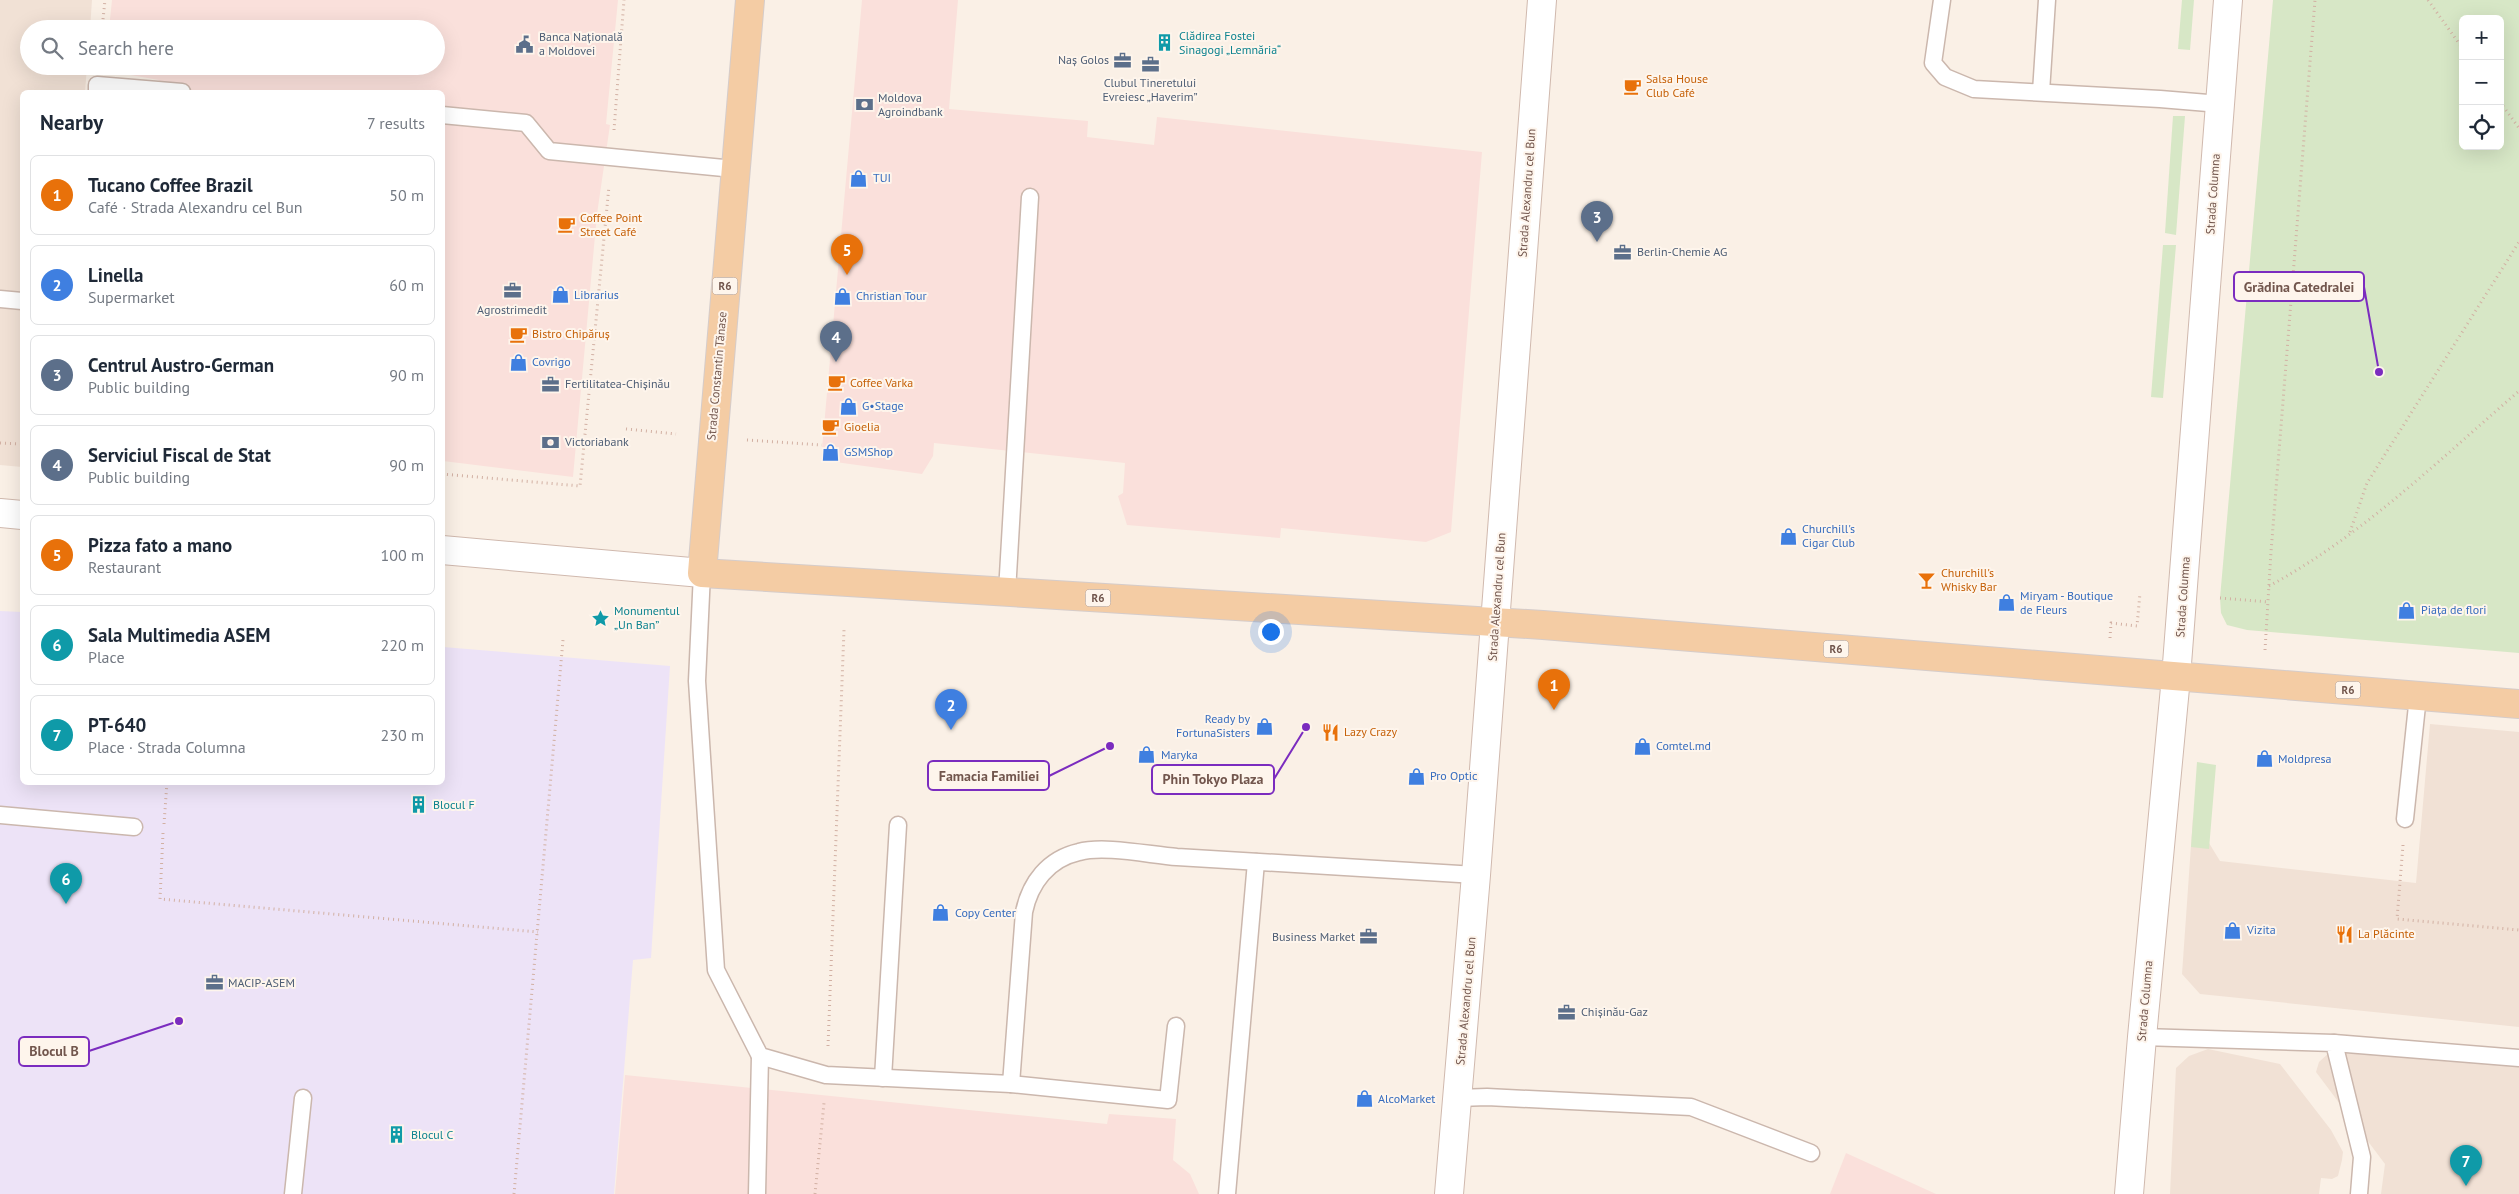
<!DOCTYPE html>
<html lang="en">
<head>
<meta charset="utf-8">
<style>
	:root { --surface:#fff; --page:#f2f2f3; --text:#1f2937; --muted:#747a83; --line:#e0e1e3; --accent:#db6355 }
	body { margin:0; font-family:"PT Sans",sans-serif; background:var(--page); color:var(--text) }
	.controls { position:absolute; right:15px; top:15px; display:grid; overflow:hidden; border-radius:8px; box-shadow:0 5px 20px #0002 }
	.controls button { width:45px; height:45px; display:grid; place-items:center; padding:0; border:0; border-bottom:1px solid var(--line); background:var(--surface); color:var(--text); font:25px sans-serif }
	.you { position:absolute; left:1270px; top:631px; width:18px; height:18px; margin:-12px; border:4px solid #fff; border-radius:50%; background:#1a73e8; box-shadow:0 0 0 8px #1a73e833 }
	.badge { display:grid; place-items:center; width:32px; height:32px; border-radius:50%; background:var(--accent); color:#fff; font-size:16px; font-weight:700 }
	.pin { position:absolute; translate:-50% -41px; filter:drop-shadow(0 1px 2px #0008) }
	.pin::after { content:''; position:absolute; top:26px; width:18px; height:15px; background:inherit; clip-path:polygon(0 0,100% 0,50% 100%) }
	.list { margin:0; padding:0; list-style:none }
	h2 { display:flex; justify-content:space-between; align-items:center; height:65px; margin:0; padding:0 20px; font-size:21px }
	h2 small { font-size:16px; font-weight:400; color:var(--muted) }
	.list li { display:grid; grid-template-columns:32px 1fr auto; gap:15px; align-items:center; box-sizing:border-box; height:80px; margin:0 10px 10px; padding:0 10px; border:1px solid var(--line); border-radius:8px }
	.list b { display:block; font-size:19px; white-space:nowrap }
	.list p { margin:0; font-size:16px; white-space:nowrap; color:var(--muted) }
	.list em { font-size:16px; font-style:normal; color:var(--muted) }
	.icon { flex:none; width:28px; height:28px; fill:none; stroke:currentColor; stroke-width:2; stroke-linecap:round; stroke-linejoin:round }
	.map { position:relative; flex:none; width:2519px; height:1194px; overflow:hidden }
	.search { position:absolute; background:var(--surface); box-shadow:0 5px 20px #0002; left:20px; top:20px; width:425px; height:55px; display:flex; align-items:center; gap:12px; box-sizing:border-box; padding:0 18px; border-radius:28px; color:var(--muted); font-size:19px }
	.panel { position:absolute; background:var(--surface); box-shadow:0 5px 20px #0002; left:20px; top:90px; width:425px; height:695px; border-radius:8px }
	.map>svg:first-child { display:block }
</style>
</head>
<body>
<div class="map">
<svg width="2519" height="1194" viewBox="0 0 2519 1194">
	<rect width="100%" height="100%" fill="#faf0e6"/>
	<g fill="#f1e1d5">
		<polygon points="0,0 92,0 90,29 29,29 29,66 87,66 85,92 22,92 22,467 0,465"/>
		<polygon points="2430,724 2519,732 2519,1027 2200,994 2182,974 2193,817 2220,861 2416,883"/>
		<polygon points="2208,1049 2280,1064 2331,1130 2343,1152 2342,1160 2338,1176 2332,1179 2321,1178 2319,1194 2170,1194 2176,1068 2189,1056"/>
		<polygon points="2330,1052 2519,1066 2519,1194 2381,1194 2385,1164 2316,1072 2319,1062"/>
	</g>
	<g fill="#fae0db">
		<polygon points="112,0 618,0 606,124 610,125 597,214 573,477 443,461 442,92 159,92 159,80 125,74 113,66 436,66 436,29 109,29"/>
		<polygon points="862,0 958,0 949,109 1088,121 1087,137 1154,145 1157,117 1482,152 1451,532 1426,542 1281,528 1280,538 1127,525 1118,496 1123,493 1125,463 934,443 933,456 922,474 821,460"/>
		<polygon points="625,1075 1107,1124 1109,1114 1176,1119 1173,1160 1190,1174 1199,1194 615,1194"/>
		<polygon points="1846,1153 1936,1194 1830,1194"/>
	</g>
	<polygon fill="#ede3f7" points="0,611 22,612 22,782 442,782 443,647 670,666 651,958 633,960 614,1194 0,1194"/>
	<g fill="#d7e7c6" fill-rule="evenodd">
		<polygon points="2182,0 2194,0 2190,50 2178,49"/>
		<path d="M 2273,0 L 2519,0 L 2519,653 L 2247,630 L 2227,625 L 2221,613 L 2220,598 ZM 2463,19 L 2500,19 L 2500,146 L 2463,146 Z"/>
		<polygon points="2173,116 2185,116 2176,235 2165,233"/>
		<polygon points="2163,245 2176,245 2163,398 2151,397"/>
		<polygon points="2197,762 2216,765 2209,849 2191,847"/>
	</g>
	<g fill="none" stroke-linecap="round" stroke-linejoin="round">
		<defs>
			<g id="service">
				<polyline points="1942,0 1933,63 1945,77 1974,89 2160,99 2220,104"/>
				<polyline points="97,92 97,85 182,92"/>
				<polyline points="2041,92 2047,0"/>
				<polyline points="442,115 526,123 549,151 734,169"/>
				<polyline points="0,299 22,301"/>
				<path d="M 702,573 L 697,681 L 716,970 L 760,1056 L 826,1075 L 1011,1084 L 1024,912 C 1030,883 1048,859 1079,852 C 1104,845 1150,855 1177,857 C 1277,863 1377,869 1476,875"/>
				<polyline points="1007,592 1030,197"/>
				<polyline points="0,815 134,827"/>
				<polyline points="2405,819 2418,696"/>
				<polyline points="2142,1037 2334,1043 2362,1157 2359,1194"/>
				<polyline points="2334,1043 2519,1058"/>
				<polyline points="883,1078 898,825"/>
				<polyline points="1011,1084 1168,1100 1176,1026"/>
				<polyline points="1458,1098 1487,1097 1691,1107 1811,1153"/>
				<polyline points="293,1194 303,1098"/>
				<polyline points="757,1194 760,1056"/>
				<polyline points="1227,1194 1256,862"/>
			</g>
			<g id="secondary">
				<polyline points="0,513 22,515"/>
				<polyline points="442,550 702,573"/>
				<polyline points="1449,1194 1476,875 1542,0"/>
				<polyline points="2129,1194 2142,1037 2176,677 2228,0"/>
			</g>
			<polyline id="primary" points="750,0 702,573 1543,625 2519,704"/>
		</defs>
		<use href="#service" stroke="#cbb7ad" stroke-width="19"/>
		<use href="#secondary" stroke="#d0b9ae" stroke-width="30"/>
		<use href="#primary" stroke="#d5ccca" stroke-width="30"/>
		<g stroke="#d2b0a3" stroke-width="3" stroke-dasharray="1 4" stroke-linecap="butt">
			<polyline points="2428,0 2463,49"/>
			<polyline points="102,29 105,0"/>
			<polyline points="2500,102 2519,128"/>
			<polyline points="614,130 624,0"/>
			<polyline points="626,429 676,434"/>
			<polyline points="747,440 822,445"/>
			<polyline points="0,443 22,444"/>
			<polyline points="442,474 580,486 609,186"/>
			<polyline points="2350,532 2367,483 2519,242"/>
			<path d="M 2269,586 C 2362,536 2440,459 2519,391"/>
			<polyline points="2220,598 2269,602"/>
			<polyline points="2110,638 2111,623 2137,626 2140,593"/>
			<polyline points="2265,650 2271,552 2315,0"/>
			<polyline points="164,824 167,782"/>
			<polyline points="163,833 160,899 538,932"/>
			<polyline points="2403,845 2397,919 2519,930"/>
			<polyline points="828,1046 844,630"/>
			<polyline points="514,1194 563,640"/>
			<polyline points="815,1194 824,1103"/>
		</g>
		<use href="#service" stroke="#fff" stroke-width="16"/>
		<use href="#secondary" stroke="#fff" stroke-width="28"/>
		<use href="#primary" stroke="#f4cca4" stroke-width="28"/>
	</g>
	<defs>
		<symbol id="building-bare" viewBox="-9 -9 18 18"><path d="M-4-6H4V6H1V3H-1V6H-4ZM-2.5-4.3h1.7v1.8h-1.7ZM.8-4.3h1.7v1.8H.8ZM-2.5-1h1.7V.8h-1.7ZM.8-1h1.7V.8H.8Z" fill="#0f9aa8" stroke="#fef5ec" stroke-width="2.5" paint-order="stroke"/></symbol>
		<symbol id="civic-bare" viewBox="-9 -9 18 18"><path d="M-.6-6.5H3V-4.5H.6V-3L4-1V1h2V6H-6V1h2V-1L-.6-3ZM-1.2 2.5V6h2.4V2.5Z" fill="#5c6f8a" stroke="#fef5ec" stroke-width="2.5" paint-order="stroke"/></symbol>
		<symbol id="office-bare" viewBox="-9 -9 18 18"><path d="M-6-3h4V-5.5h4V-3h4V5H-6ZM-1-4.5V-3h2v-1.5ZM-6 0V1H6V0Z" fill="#5c6f8a" stroke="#fef5ec" stroke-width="2.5" paint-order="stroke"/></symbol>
		<symbol id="cafe-bare" viewBox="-9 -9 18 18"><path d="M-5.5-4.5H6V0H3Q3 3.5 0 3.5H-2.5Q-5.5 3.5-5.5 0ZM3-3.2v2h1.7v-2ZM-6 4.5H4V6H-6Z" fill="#e8710a" stroke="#fef5ec" stroke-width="2.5" paint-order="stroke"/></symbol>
		<symbol id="bank-bare" viewBox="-9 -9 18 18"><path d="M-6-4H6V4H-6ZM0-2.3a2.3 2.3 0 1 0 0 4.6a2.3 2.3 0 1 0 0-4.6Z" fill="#5c6f8a" stroke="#fef5ec" stroke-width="2.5" paint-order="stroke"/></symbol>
		<symbol id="shop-bare" viewBox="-9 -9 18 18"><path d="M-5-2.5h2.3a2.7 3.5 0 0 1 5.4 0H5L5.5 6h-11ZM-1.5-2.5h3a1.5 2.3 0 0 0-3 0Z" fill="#3f7fe0" stroke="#fef5ec" stroke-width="2.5" paint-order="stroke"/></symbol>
		<symbol id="bar-bare" viewBox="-9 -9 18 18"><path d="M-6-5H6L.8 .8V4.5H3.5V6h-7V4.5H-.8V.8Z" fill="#e8710a" stroke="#fef5ec" stroke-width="2.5" paint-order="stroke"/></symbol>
		<symbol id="sight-bare" viewBox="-9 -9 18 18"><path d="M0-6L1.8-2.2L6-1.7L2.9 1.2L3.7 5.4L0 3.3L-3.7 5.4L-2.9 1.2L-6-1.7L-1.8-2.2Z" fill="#0f9aa8" stroke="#fef5ec" stroke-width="2.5" paint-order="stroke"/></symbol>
		<symbol id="restaurant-bare" viewBox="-9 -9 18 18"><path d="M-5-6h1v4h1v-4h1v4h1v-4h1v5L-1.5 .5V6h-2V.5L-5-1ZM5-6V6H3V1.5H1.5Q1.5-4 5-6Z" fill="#e8710a" stroke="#fef5ec" stroke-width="2.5" paint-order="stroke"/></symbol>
	</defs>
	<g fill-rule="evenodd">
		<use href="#building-bare" x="1152" y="30" width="25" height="25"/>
		<use href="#civic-bare" x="512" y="32" width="25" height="25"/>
		<use href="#office-bare" x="1110" y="48" width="25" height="25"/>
		<use href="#office-bare" x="1138" y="52" width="25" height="25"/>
		<use href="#cafe-bare" x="1620" y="74" width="25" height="25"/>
		<use href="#bank-bare" x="852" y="92" width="25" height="25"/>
		<use href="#shop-bare" x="846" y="166" width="25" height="25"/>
		<use href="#cafe-bare" x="554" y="212" width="25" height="25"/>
		<use href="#office-bare" x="1610" y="240" width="25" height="25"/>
		<use href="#office-bare" x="500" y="278" width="25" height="25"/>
		<use href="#shop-bare" x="548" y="282" width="25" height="25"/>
		<use href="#shop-bare" x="830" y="284" width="25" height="25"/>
		<use href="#cafe-bare" x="506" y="322" width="25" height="25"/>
		<use href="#shop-bare" x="506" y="350" width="25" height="25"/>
		<use href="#cafe-bare" x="824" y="370" width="25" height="25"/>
		<use href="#office-bare" x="538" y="372" width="25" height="25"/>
		<use href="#shop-bare" x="836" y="394" width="25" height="25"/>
		<use href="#cafe-bare" x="818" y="414" width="25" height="25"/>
		<use href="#bank-bare" x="538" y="430" width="25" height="25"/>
		<use href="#shop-bare" x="818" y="440" width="25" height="25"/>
		<use href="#shop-bare" x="1776" y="524" width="25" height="25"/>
		<use href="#bar-bare" x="1914" y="568" width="25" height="25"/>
		<use href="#shop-bare" x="1994" y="590" width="25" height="25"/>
		<use href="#shop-bare" x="2394" y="598" width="25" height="25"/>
		<use href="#sight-bare" x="588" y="606" width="25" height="25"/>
		<use href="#shop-bare" x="1252" y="714" width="25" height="25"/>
		<use href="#restaurant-bare" x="1318" y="720" width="25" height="25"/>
		<use href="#shop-bare" x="1630" y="734" width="25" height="25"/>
		<use href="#shop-bare" x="1134" y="742" width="25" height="25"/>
		<use href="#shop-bare" x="2252" y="746" width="25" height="25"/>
		<use href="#shop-bare" x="1404" y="764" width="25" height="25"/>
		<use href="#building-bare" x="406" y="792" width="25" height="25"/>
		<use href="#shop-bare" x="928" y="900" width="25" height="25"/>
		<use href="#shop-bare" x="2220" y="918" width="25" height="25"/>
		<use href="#restaurant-bare" x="2332" y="922" width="25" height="25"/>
		<use href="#office-bare" x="1356" y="924" width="25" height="25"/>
		<use href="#office-bare" x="202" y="970" width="25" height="25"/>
		<use href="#office-bare" x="1554" y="1000" width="25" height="25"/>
		<use href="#shop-bare" x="1352" y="1086" width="25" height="25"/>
		<use href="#building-bare" x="384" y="1122" width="25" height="25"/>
	</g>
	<g text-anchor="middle" stroke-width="4" stroke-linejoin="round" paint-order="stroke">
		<g fill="#fef5ec" stroke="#9c867d" stroke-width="1">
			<rect x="712.5" y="277.5" width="25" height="17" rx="4"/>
			<rect x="1085.5" y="589.5" width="25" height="17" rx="4"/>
			<rect x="1823.5" y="640.5" width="25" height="17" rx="4"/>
			<rect x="2335.5" y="681.5" width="25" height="17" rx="4"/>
		</g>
		<g font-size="11" font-weight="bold" fill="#72564d">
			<text x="725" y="290">R6</text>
			<text x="1098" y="602">R6</text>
			<text x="1836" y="653">R6</text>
			<text x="2348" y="694">R6</text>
		</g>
		<g font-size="12" fill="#0d838f" stroke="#fef5ec" text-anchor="start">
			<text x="1179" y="40">Clădirea Fostei<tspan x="1179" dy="14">Sinagogi „Lemnăria“</tspan></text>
			<text x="614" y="615">Monumentul<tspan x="614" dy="14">„Un Ban”</tspan></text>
			<text x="433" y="809">Blocul F</text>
			<text x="411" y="1139">Blocul C</text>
		</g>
		<g font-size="12" fill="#4e5e75" stroke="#fef5ec" text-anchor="start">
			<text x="539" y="41">Banca Națională<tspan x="539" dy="14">a Moldovei</tspan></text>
			<text x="1109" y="64" text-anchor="end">Naș Golos</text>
			<text x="1150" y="87" text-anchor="middle">Clubul Tineretului<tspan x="1150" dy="14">Evreiesc „Haverim”</tspan></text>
			<text x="878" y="102">Moldova<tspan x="878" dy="14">Agroindbank</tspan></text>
			<text x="1637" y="256">Berlin-Chemie AG</text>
			<text x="512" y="314" text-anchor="middle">Agrostrimedit</text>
			<text x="565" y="388">Fertilitatea-Chișinău</text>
			<text x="565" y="446">Victoriabank</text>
			<text x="1355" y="941" text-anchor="end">Business Market</text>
			<text x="228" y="987">MACIP-ASEM</text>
			<text x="1581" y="1016">Chișinău-Gaz</text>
		</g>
		<g font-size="12" fill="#c56008" stroke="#fef5ec" text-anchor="start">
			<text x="1646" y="83">Salsa House<tspan x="1646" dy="14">Club Café</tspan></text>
			<text x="580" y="222">Coffee Point<tspan x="580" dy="14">Street Café</tspan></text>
			<text x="532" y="338">Bistro Chipăruș</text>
			<text x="850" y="387">Coffee Varka</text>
			<text x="844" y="431">Gioelia</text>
			<text x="1941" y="577">Churchill's<tspan x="1941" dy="14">Whisky Bar</tspan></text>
			<text x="1344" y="736">Lazy Crazy</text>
			<text x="2358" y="938">La Plăcinte</text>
		</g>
		<g font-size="12" fill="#366cbe" stroke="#fef5ec" text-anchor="start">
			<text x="873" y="182">TUI</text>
			<text x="574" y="299">Librarius</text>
			<text x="856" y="300">Christian Tour</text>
			<text x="532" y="366">Covrigo</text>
			<text x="862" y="410">G•Stage</text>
			<text x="844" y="456">GSMShop</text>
			<text x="1802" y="533">Churchill's<tspan x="1802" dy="14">Cigar Club</tspan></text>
			<text x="2020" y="600">Miryam - Boutique<tspan x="2020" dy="14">de Fleurs</tspan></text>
			<text x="2421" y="614">Piața de flori</text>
			<text x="1250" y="723" text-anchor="end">Ready by<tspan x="1250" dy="14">FortunaSisters</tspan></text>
			<text x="1656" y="750">Comtel.md</text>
			<text x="1161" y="759">Maryka</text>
			<text x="2278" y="763">Moldpresa</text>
			<text x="1430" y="780">Pro Optic</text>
			<text x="955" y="917">Copy Center</text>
			<text x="2247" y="934">Vizita</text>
			<text x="1378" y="1103">AlcoMarket</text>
		</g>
		<g font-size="12" fill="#72564d" stroke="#fef5ec">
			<text transform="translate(1527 193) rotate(-86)" y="4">Strada Alexandru cel Bun</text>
			<text transform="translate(2213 194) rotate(-86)" y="4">Strada Columna</text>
			<text transform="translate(717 376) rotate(-85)" y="4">Strada Constantin Tănase</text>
			<text transform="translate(1497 597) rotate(-86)" y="4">Strada Alexandru cel Bun</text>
			<text transform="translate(2183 597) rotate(-86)" y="4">Strada Columna</text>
			<text transform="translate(1466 1001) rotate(-85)" y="4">Strada Alexandru cel Bun</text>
			<text transform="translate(2145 1001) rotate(-85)" y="4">Strada Columna</text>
		</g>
	</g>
	<path fill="none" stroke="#7b2cbf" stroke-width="2" d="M2379 372L2364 287M1110 746L1049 776M1306 727L1274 779M179 1021L89 1051"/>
	<g fill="#7b2cbf" stroke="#fef5ec" stroke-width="2">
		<circle cx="2379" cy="372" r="5"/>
		<circle cx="1110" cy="746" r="5"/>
		<circle cx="1306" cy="727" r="5"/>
		<circle cx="179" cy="1021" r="5"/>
	</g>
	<g fill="#fef5ec" stroke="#7b2cbf" stroke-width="2">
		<rect x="2234" y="272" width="130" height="29" rx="5"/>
		<rect x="928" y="761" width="121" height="29" rx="5"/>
		<rect x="1152" y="765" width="122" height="29" rx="5"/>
		<rect x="19" y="1037" width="70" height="29" rx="5"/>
	</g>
	<g font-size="14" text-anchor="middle" font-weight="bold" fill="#72564d">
		<text x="2299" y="292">Grădina Catedralei</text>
		<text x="989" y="781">Famacia Familiei</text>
		<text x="1213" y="784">Phin Tokyo Plaza</text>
		<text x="54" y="1056">Blocul B</text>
	</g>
</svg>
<div class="controls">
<button>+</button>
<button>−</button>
<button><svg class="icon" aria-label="locate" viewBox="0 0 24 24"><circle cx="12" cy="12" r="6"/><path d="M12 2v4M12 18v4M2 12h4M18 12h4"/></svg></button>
</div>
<div class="you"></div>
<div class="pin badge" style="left:1554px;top:710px;background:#e8710a">1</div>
<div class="pin badge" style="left:951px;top:730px;background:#3f7fe0">2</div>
<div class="pin badge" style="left:1597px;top:242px;background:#5c6f8a">3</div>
<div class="pin badge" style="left:836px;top:362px;background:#5c6f8a">4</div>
<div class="pin badge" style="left:847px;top:275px;background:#e8710a">5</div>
<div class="pin badge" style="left:66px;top:904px;background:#0f9aa8">6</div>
<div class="pin badge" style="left:2466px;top:1186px;background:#0f9aa8">7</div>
<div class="search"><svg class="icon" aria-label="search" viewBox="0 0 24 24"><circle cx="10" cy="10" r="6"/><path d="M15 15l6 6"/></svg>Search here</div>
<section class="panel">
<h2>Nearby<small>7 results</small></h2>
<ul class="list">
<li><span class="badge" style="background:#e8710a">1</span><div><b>Tucano Coffee Brazil</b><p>Café · Strada Alexandru cel Bun</p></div><em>50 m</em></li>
<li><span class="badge" style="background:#3f7fe0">2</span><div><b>Linella</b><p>Supermarket</p></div><em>60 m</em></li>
<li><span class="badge" style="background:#5c6f8a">3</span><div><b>Centrul Austro-German</b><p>Public building</p></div><em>90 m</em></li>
<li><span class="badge" style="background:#5c6f8a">4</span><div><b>Serviciul Fiscal de Stat</b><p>Public building</p></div><em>90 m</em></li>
<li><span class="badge" style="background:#e8710a">5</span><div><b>Pizza fato a mano</b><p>Restaurant</p></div><em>100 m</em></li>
<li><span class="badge" style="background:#0f9aa8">6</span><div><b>Sala Multimedia ASEM</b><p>Place</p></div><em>220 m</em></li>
<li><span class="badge" style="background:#0f9aa8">7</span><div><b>PT-640</b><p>Place · Strada Columna</p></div><em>230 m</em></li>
</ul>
</section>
</div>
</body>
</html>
